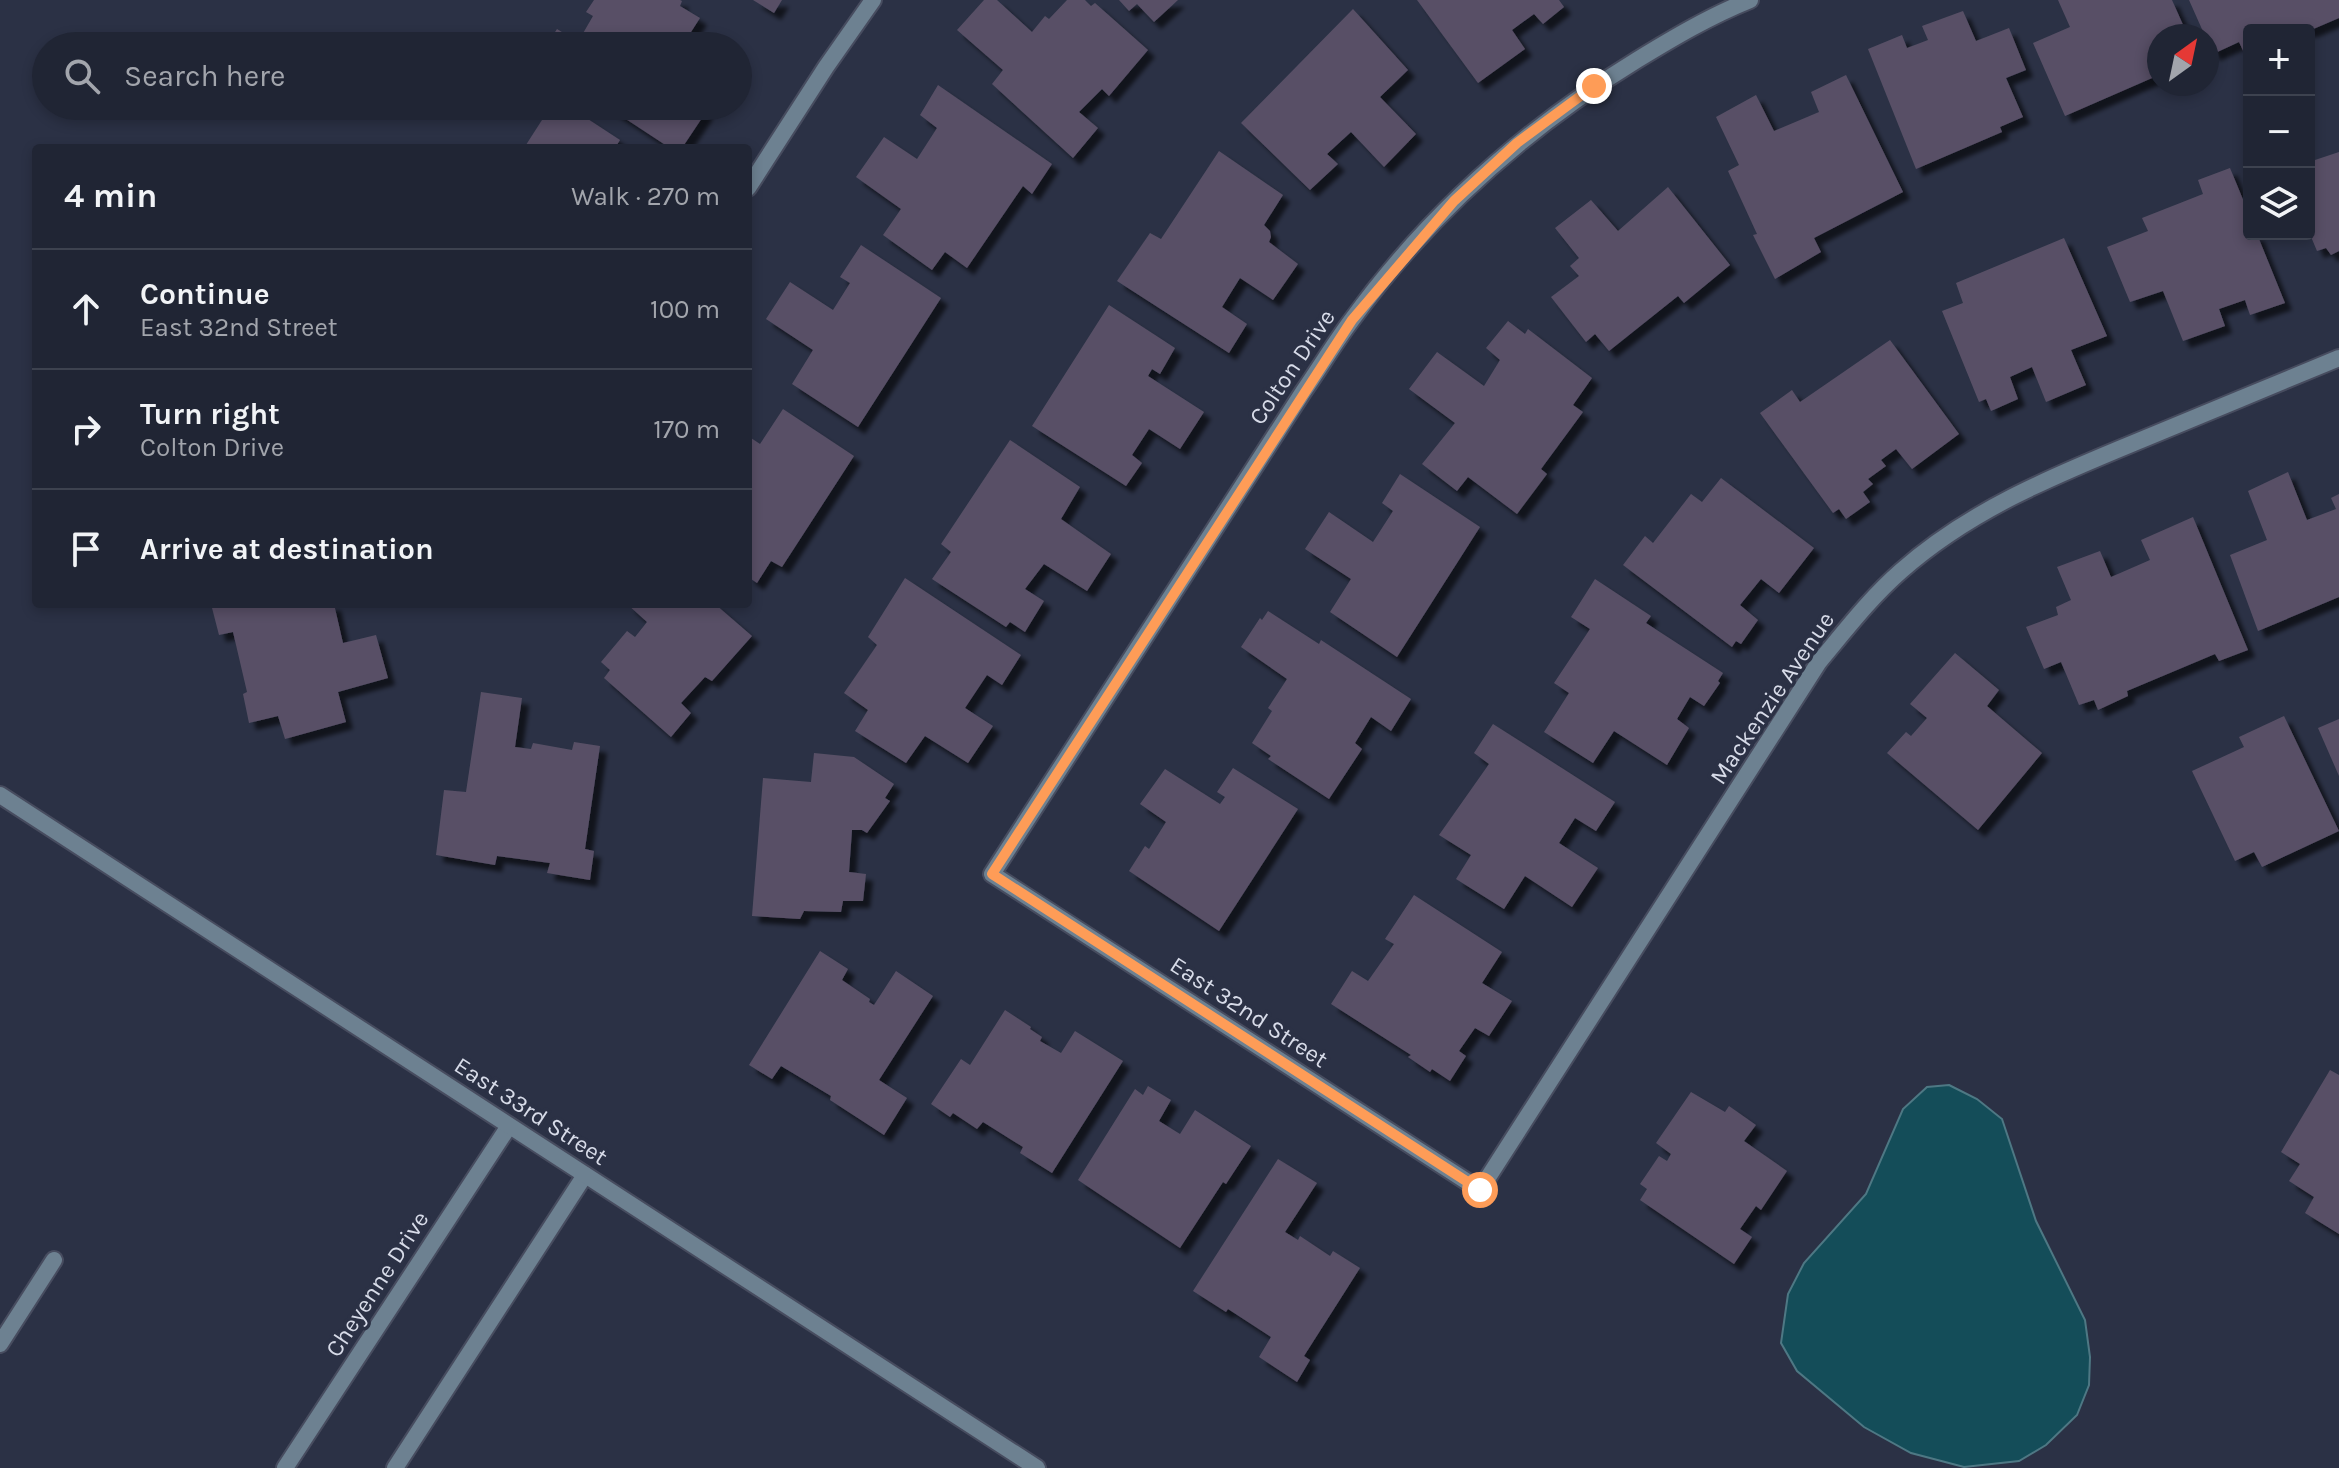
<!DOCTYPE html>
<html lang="en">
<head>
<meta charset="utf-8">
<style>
	:root { --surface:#202534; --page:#282d3c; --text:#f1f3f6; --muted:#a2a5ac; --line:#3d424f }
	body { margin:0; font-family:Karla,sans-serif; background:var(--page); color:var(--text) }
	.controls { position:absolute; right:24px; top:24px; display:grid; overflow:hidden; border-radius:8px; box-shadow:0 4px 12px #0003 }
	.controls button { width:72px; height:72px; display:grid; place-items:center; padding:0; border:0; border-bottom:2px solid var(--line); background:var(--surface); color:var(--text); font:40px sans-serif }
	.compass { position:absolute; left:2147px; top:24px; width:72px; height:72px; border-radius:50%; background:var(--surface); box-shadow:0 4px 12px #0003; rotate:33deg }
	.stop { position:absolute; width:24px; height:24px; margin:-18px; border:6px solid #fe9c57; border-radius:50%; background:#fff }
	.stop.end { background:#fe9c57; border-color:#fff; box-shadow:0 2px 8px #0008 }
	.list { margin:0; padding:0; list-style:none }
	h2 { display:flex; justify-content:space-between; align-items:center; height:104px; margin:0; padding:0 32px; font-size:34px }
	h2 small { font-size:26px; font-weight:400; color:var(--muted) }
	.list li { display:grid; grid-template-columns:52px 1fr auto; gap:24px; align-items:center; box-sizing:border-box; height:120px; padding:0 32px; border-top:2px solid var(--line) }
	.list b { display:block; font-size:30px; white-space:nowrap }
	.list p { margin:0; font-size:26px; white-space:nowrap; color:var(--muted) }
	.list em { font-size:26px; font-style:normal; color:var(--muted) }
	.icon { flex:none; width:44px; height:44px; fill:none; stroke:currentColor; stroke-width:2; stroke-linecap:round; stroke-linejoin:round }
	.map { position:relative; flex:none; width:2339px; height:1468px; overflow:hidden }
	.search { position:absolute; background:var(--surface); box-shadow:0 4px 12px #0003; left:32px; top:32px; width:720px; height:88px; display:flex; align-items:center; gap:20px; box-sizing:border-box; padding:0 28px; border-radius:44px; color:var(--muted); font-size:30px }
	.panel { position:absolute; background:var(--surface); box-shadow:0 4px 12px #0003; left:32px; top:144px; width:720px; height:464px; border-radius:8px }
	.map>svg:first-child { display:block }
</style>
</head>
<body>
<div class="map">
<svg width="2339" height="1468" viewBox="0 0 2339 1468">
	<defs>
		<filter id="shadow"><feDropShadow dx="7" dy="7" stdDeviation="2" flood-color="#0009"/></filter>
	</defs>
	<rect width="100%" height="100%" fill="#2b3145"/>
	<polygon fill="#144d59" stroke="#4e7884" stroke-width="2" points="1949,1085 1977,1099 2002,1119 2036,1221 2085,1320 2090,1357 2089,1385 2077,1415 2046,1445 2019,1461 1964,1467 1911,1453 1864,1427 1797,1371 1781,1343 1788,1294 1804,1263 1866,1194 1903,1109 1927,1087"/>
	<g fill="#585066" filter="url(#shadow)">
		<polygon points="594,0 680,0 682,1 680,6 700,18 682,46 546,46 557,29 578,42 593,16 586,12"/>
		<polygon points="753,0 782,0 774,13"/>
		<polygon points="984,0 997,0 1032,32 1045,16 1049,19 1067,0 1085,0 1091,6 1095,3 1148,50 1109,96 1102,89 1079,112 1098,128 1073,158 992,84 1003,70 957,30"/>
		<polygon points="1119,0 1178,0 1154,22 1137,4 1129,11"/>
		<polygon points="1417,0 1559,0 1564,7 1543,24 1534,14 1512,30 1525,49 1478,83"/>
		<polygon points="2058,0 2172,0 2188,36 2159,36 2159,75 2065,116 2033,43 2070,27"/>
		<polygon points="2189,0 2339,0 2339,18 2311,30 2249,30 2249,56 2246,57 2239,42 2213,54"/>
		<polygon points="1353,9 1408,70 1380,97 1416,134 1384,167 1351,132 1327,154 1338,164 1310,190 1241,123"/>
		<polygon points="1963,11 1976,41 2009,28 2026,70 2006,78 2023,117 2000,127 2002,132 1916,169 1868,49 1902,35 1907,48 1928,40 1922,26"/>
		<polygon points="1846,75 1903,192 1814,238 1821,252 1775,279 1753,235 1757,234 1728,171 1739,165 1716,117 1756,95 1774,131 1819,112 1811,92"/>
		<polygon points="938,85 1052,164 1032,194 1023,186 967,268 945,252 932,270 883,235 901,209 856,177 884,137 917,159 937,128 920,115"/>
		<polygon points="551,106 568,106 620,140 615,148 524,148"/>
		<polygon points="606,106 697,106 706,112 682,148 670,148"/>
		<polygon points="1219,151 1283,195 1264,225 1270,231 1271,237 1269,242 1298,264 1273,300 1240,278 1222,307 1247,324 1229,353 1117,281 1150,233 1161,239"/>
		<polygon points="2339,152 2339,251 2331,255 2326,248 2317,251 2309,232 2309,162"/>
		<polygon points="2230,168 2249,214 2249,234 2257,234 2285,303 2250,315 2245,300 2219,309 2225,326 2183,341 2163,291 2130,302 2107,247 2148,231 2142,218 2203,194 2198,180"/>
		<polygon points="1668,187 1730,265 1684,303 1678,296 1609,351 1595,334 1586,342 1551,297 1579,276 1570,266 1579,258 1555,228 1591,200 1618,231"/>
		<polygon points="2064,238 2107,336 2071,350 2086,385 2046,402 2032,367 2010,377 2018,399 1991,411 1986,399 1979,402 1942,311 1963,303 1956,283"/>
		<polygon points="861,245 941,298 858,427 792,384 813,350 766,319 790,282 833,310 850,283 840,277"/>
		<polygon points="1109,305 1175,348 1160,374 1152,369 1148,376 1204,412 1180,449 1149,429 1132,455 1142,463 1126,486 1032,426"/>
		<polygon points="1508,321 1525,334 1528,329 1592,378 1573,405 1583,412 1541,469 1547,474 1517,514 1468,477 1457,491 1422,464 1455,423 1409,389 1437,352 1484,386 1500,360 1486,348"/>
		<polygon points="1890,340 1959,434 1912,469 1896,449 1881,460 1886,466 1868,479 1873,484 1863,492 1870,502 1846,519 1839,509 1833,513 1760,413 1792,390 1800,402"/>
		<polygon points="783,409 854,456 782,567 771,561 757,583 748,577 748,436 760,444"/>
		<polygon points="1010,440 1080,487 1061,519 1111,554 1087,591 1044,564 1025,589 1044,601 1025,632 1010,622 1006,627 932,579 951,552 941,544"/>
		<polygon points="2288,472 2307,520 2336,509 2331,498 2339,494 2339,597 2258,631 2230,555 2267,540 2248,491"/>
		<polygon points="1400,474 1480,527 1397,657 1330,612 1351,579 1305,549 1329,512 1373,542 1393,511 1382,503"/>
		<polygon points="1721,478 1814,548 1779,593 1761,579 1740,605 1758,620 1741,644 1736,641 1732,647 1623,565 1645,536 1653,543 1691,494 1702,502"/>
		<polygon points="2193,517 2248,650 2219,661 2215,654 2127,691 2128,696 2098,710 2094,700 2079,705 2061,662 2044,669 2026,627 2058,615 2056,607 2071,600 2057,567 2100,551 2111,577 2150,560 2141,540"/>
		<polygon points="905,578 1021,655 1002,685 987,675 965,708 993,726 968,763 925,736 906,763 855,731 868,710 844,693 877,645 868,637"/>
		<polygon points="1595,579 1651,616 1646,623 1723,673 1718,681 1720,683 1704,706 1690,697 1677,719 1689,728 1667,765 1614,731 1593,763 1544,732 1569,693 1554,683 1590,629 1571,617"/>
		<polygon points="211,604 334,604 343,643 376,635 388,678 338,692 346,722 285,739 278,716 249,723 243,694 247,692 233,632 219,635"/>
		<polygon points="627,604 715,604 752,636 712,681 705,677 681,703 691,713 671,737 604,678 610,670 601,662 627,631 635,637 647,622"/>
		<polygon points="1268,611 1319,644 1321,640 1411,699 1391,731 1371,717 1355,743 1362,749 1329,799 1268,759 1271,756 1252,743 1272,711 1268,708 1287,679 1241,647 1260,618 1262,620"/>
		<polygon points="1955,653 1999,690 1987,706 2042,753 1978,830 1887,753 1906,732 1911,736 1927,718 1910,704"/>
		<polygon points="481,692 522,698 515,747 531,749 533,743 572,750 574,742 600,746 585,849 594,851 590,880 547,873 550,863 497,856 495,865 436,855 444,790 466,792"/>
		<polygon points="2284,716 2339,831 2262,867 2254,852 2235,861 2192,771 2244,747 2239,737"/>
		<polygon points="2339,719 2339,776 2318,728"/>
		<polygon points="1493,724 1615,802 1596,831 1575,818 1559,843 1598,868 1572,907 1525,876 1504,909 1456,879 1471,855 1439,835 1489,764 1474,753"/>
		<polygon points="814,753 854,757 894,784 885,798 890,801 867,833 862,830 852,830 849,872 866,874 863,901 843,901 841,912 804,911 800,919 752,916 763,778 811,782"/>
		<polygon points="1233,768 1298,809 1219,931 1129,871 1145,846 1149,849 1166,822 1140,804 1165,769 1220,804 1225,797 1217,792"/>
		<polygon points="1414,895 1502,952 1482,983 1512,1001 1489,1036 1475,1028 1459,1051 1466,1056 1450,1081 1432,1069 1430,1072 1408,1057 1411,1055 1331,1004 1352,971 1368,981 1394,944 1385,939"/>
		<polygon points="820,951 848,969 842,980 870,999 869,1002 874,1005 896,971 933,996 879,1080 907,1098 884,1135 830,1100 831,1096 781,1066 772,1079 749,1065"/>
		<polygon points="1005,1010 1031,1027 1030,1029 1042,1037 1040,1041 1061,1053 1075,1031 1123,1061 1052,1173 1020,1153 1023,1147 983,1122 977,1129 953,1113 950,1117 931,1104 961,1059 970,1065"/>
		<polygon points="2330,1070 2339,1075 2339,1234 2305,1213 2314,1197 2289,1181 2300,1164 2281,1152"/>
		<polygon points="1148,1086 1171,1100 1159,1121 1180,1134 1195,1110 1251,1146 1226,1184 1223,1182 1180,1248 1078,1180 1135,1089 1143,1095"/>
		<polygon points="1691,1092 1725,1112 1729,1106 1756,1125 1744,1141 1787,1171 1761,1210 1756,1206 1740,1229 1752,1237 1734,1264 1640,1200 1647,1189 1640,1184 1659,1156 1667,1161 1671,1154 1656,1143"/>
		<polygon points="1278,1159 1317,1183 1285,1232 1298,1240 1300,1236 1330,1256 1333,1251 1360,1268 1304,1356 1310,1360 1297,1382 1259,1357 1271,1337 1228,1309 1226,1312 1193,1291"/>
	</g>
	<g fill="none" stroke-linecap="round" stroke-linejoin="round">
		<defs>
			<g id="minor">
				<path d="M 1750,0 C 1710,16 1673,38 1637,60 C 1526,128 1427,216 1351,321 C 1334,344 1319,369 1303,392 L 992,874 L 1480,1190 L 1819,662 C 1845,631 1870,598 1901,571 C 1971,509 2056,475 2141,440 C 2207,413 2273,385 2339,358"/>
				<polyline points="748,188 826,67 873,0"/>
				<polyline points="0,1344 54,1260"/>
				<polyline points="285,1468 509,1126"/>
				<polyline points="395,1468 585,1175"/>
			</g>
			<polyline id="tertiary" points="0,795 1037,1468"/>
		</defs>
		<use href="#minor" stroke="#474c5f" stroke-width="20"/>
		<use href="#tertiary" stroke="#474c5f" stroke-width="20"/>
		<use href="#minor" stroke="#6d8191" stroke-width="16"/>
		<use href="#tertiary" stroke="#6d8191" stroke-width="16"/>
	</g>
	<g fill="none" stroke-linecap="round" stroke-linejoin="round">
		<polyline stroke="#fe9c57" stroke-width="10" points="1480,1190 992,874 1352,320 1454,201 1517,143 1594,86"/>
	</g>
	<g text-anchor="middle" stroke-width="7" stroke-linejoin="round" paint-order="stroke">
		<g font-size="24" fill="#d7dbe8" stroke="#2b3145">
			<text transform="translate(1292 367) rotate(-56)" y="8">Colton Drive</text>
			<text transform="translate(1772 698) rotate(-56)" y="8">Mackenzie Avenue</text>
			<text transform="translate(1249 1012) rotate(33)" y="8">East 32nd Street</text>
			<text transform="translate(531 1111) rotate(33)" y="8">East 33rd Street</text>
			<text transform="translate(377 1284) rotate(-57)" y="8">Cheyenne Drive</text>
		</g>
	</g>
</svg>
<div class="controls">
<button>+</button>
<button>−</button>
<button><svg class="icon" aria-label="layers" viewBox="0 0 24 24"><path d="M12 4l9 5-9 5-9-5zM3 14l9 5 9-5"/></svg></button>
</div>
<svg class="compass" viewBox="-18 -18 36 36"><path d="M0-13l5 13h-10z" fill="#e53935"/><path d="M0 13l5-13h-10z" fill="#a2a5ac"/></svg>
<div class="stop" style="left:1480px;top:1190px"></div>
<div class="stop end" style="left:1594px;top:86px"></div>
<div class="search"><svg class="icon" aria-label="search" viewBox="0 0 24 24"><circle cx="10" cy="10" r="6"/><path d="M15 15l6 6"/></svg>Search here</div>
<section class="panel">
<h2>4 min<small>Walk · 270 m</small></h2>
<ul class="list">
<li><svg class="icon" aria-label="ahead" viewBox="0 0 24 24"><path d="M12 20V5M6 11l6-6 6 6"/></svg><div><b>Continue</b><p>East 32nd Street</p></div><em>100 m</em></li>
<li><svg class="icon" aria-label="right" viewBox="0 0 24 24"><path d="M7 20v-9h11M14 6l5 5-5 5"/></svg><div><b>Turn right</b><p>Colton Drive</p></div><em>170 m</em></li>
<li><svg class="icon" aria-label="arrive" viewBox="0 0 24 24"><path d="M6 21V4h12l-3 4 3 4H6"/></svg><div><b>Arrive at destination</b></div></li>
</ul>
</section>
</div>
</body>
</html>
